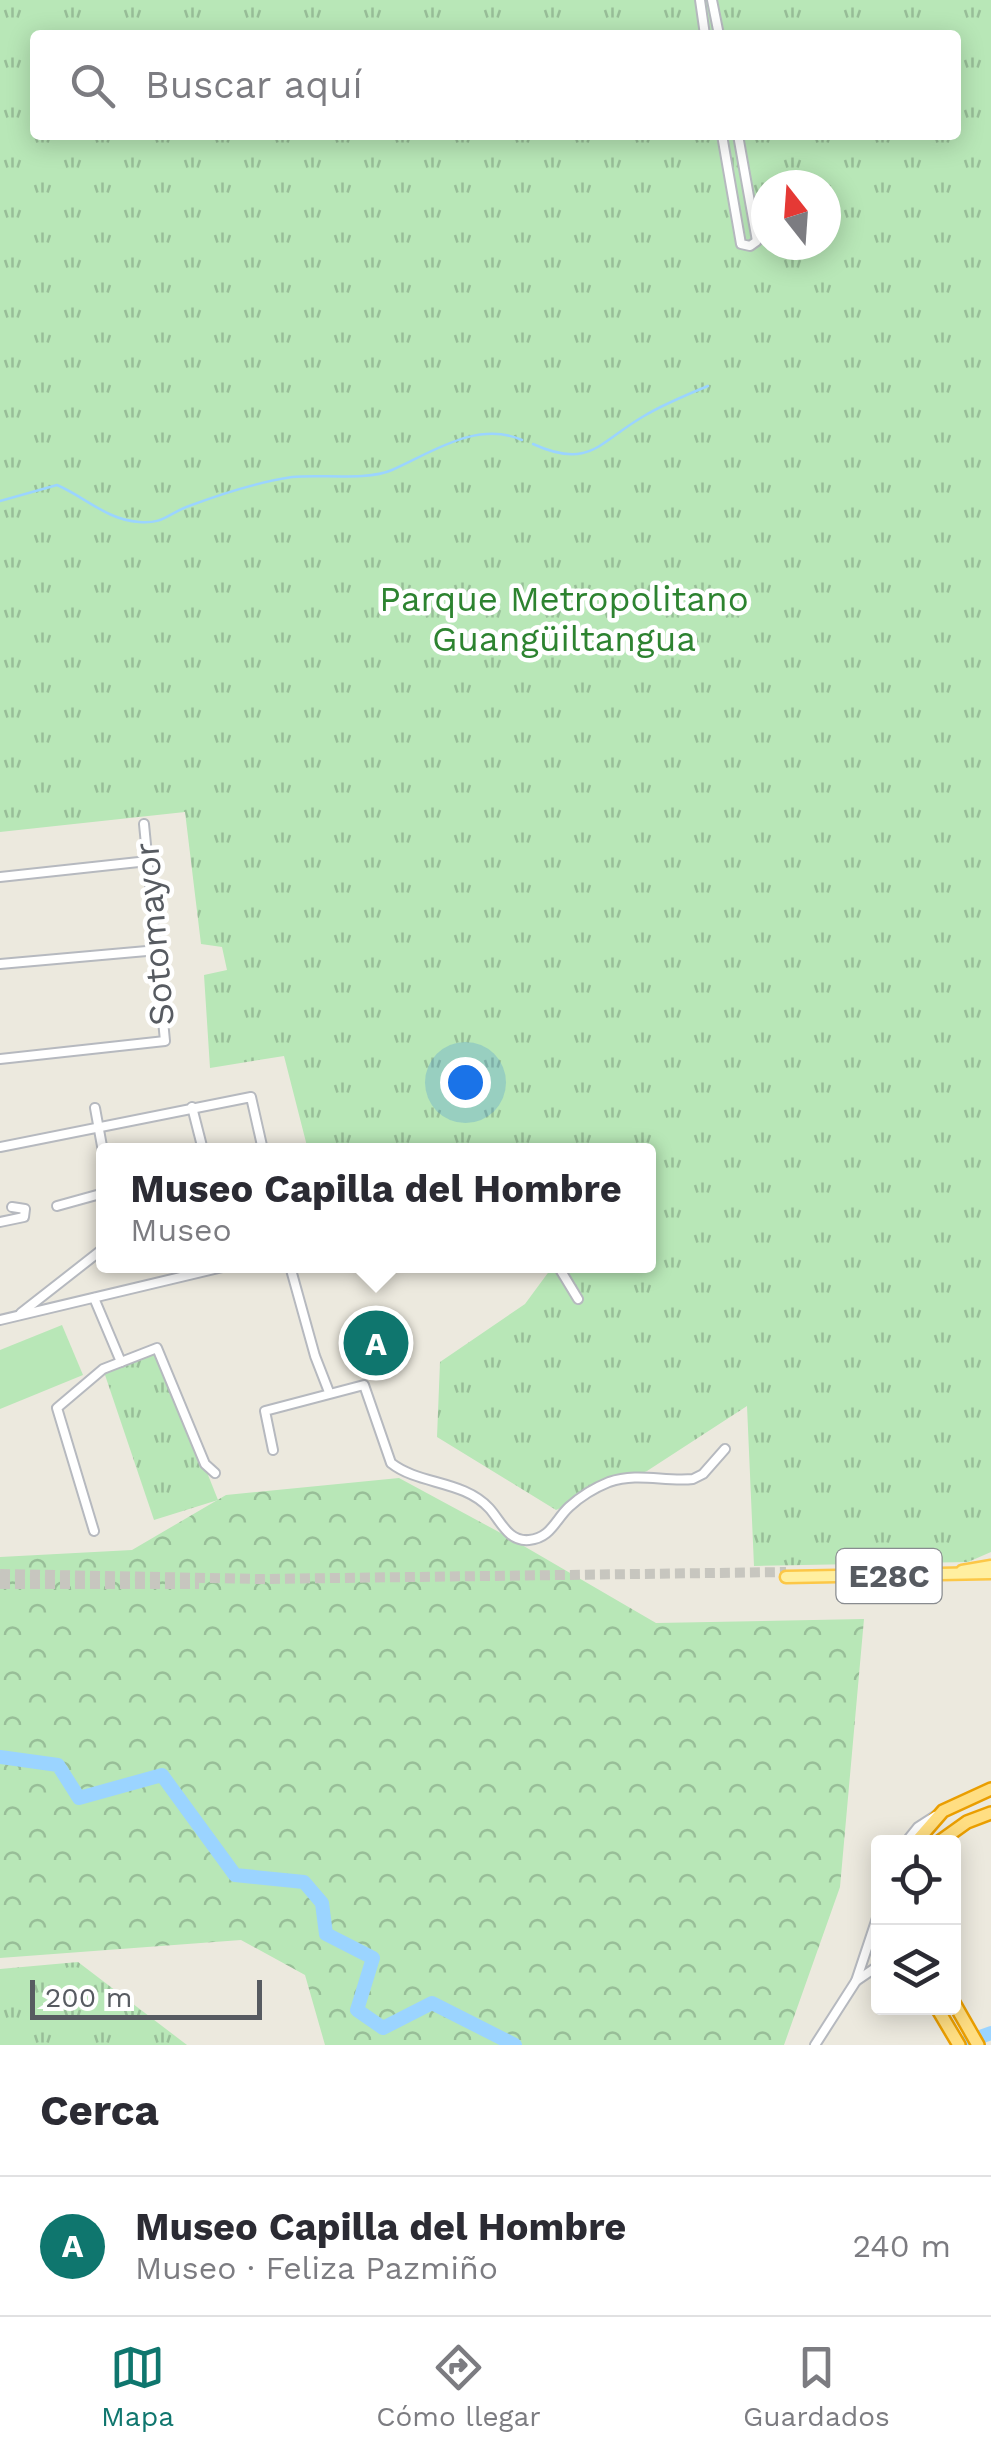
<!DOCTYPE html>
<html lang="es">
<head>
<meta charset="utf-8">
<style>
	:root { --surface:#fff; --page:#f7f7f7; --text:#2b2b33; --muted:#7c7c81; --line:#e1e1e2; --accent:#0f766e }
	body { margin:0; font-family:"Work Sans",sans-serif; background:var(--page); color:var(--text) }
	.controls { position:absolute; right:30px; bottom:30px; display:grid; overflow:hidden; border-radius:10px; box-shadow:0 5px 25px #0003 }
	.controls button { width:90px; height:90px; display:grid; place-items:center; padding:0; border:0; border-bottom:2px solid var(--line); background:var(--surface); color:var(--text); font:50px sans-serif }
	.compass { position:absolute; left:751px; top:170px; width:90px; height:90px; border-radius:50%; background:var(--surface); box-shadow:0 5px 25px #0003; rotate:343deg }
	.scale { position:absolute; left:30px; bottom:25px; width:232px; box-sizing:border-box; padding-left:10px; border:5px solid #575b61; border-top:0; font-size:28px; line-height:35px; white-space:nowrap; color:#575b61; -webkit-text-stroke:8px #fff; paint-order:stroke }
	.you { position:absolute; left:465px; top:1082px; width:35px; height:35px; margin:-25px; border:8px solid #fff; border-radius:50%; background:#1a73e8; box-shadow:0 0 0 15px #1a73e833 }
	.badge { display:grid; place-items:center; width:65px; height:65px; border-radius:50%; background:var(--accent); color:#fff; font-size:32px; font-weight:700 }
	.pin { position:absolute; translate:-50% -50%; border:5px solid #fff; box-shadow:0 2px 10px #0006 }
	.popup { position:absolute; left:96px; top:1143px; width:560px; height:130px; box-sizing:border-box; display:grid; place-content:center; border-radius:10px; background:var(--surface); filter:drop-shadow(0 2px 8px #0005); font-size:32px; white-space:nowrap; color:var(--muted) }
	.popup b { font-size:38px; color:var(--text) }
	.popup::after { content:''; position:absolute; left:50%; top:100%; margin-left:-20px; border:20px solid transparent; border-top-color:var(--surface) }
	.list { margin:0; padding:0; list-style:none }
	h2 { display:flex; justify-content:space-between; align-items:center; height:130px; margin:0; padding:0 40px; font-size:42px }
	h2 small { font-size:32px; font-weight:400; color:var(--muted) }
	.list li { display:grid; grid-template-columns:65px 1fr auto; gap:30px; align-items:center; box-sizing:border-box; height:140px; padding:0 40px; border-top:2px solid var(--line) }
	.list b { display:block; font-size:38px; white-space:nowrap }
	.list p { margin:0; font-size:32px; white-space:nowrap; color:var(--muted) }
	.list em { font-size:32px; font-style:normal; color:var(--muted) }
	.icon { flex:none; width:55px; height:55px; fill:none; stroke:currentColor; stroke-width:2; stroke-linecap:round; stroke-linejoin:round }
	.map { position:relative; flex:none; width:991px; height:2045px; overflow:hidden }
	.search { position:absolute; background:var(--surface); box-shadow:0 5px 25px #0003; left:30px; right:30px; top:30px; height:110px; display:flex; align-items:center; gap:25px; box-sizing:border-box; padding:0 35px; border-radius:10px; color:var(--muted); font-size:38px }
	.sheet { height:270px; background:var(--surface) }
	nav { display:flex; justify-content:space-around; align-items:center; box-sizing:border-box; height:140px; border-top:2px solid var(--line); background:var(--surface); font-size:28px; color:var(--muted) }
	nav a { display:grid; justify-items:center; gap:5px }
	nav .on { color:var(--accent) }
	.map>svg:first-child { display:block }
</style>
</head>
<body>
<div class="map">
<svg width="991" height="2045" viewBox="0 0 991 2045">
	<defs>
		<pattern id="forest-crowns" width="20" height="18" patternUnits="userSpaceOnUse" patternTransform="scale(2.5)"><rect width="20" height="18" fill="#b8e7b7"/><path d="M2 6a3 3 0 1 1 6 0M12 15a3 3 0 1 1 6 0" fill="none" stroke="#98be98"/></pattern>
		<pattern id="park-tufts" width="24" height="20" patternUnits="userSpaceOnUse" patternTransform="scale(2.5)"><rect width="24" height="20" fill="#b8e7b7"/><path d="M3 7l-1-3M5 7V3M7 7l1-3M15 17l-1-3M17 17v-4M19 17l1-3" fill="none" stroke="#98be98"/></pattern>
	</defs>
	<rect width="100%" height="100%" fill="#ece9de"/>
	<polygon fill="url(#forest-crowns)" points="399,1478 510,1538 656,1623 864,1619 840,1887 784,2045 325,2045 305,1975 241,1940 0,1958 0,1557 132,1550 226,1495"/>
	<g fill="url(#park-tufts)" fill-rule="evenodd">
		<path d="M 0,0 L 991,0 L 991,1552 L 968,1562 L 754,1566 L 747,1406 L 647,1471 L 556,1510 L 437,1437 L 440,1362 L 525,1304 L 553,1266 L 648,1266 L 648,1150 L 308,1150 L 284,1056 L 210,1068 L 204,975 L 227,970 L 222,947 L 201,944 L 185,812 L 0,832 ZM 35,35 L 956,35 L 956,135 L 35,135 ZM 766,185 L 826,185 L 826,245 L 766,245 Z"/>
		<polygon points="158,1349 218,1500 154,1520 103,1369"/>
		<polygon points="78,1962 187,2045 0,2045 0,1969"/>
	</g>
	<polygon fill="#b8e7b7" points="62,1325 83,1375 0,1409 0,1350"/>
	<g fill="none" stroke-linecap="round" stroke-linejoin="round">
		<g stroke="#9bd4ff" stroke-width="2.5">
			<path d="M 533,444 C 590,470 599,442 644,416 C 664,404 686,395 708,386"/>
			<path d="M 0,501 L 57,485 C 85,497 107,520 139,522 C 164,524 167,514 189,506 C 221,494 258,482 292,477 C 320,474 367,481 392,470 C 431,453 477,420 522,440"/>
		</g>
		<g stroke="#9bd4ff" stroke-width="14">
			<polyline points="0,1757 58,1765 79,1798 162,1775 235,1875 304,1882 322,1903 326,1934 373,1958 357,2010 383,2028 432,2003 515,2045"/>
			<polyline points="958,2045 991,2033"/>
		</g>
		<g stroke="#c7c6bf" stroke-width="10" stroke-dasharray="10 5" stroke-linecap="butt">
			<polyline points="0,1574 261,1579 786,1572"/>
			<polyline points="0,1584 199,1584"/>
		</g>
		<defs>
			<g id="minor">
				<polyline points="700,0 705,35"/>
				<polyline points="712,0 719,35"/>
				<polyline points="722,135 741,244 750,246 757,241 738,135"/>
				<polyline points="0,877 148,861"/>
				<polyline points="0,964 158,950"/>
				<polyline points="0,1059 165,1041 144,824"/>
				<polyline points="192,1107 203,1150"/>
				<polyline points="95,1108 104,1157"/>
				<polyline points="0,1147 251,1097 263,1150"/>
				<polyline points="57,1206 104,1193"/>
				<polyline points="0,1222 24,1217 25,1209 12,1207"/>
				<polyline points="290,1266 315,1356 329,1392"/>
				<polyline points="558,1266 578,1299"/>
				<polyline points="94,1298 121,1362"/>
				<polyline points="21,1313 104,1248"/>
				<polyline points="0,1320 227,1266"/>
				<path d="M 273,1450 L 265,1411 L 364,1385 L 391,1463 C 419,1485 463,1480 489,1508 C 501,1521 508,1542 529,1540 C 551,1538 555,1520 569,1507 C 581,1496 594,1488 609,1482 C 638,1472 664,1482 693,1479 L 703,1474 L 725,1449"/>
				<polyline points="94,1531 57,1408 103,1369 157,1348 205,1464 215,1473"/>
				<polyline points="906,1842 918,1827 935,1816"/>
				<polyline points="856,1981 878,1966"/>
				<polyline points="815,2045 856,1981 878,1915"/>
			</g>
			<g id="major">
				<polyline points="962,1571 991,1566"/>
				<polyline points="786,1577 991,1573"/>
			</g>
			<g id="highway">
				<polyline points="916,1842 943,1811 991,1789"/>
				<polyline points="939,1842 967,1822 991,1813"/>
				<polyline points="954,2003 978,2045"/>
				<polyline points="937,2008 959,2045"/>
			</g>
		</defs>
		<use href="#minor" stroke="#b6b9bf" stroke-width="12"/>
		<use href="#major" stroke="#fcc747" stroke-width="15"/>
		<use href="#highway" stroke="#ea9e00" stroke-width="16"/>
		<use href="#minor" stroke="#fff" stroke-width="8"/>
		<use href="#major" stroke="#ffefa0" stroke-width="10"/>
		<use href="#highway" stroke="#ffde82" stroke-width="11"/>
	</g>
	<g text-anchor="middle" stroke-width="9" stroke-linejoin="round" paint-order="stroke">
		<rect fill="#fff" stroke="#898c90" stroke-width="2.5" x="836.5" y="1549" width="105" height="54" rx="8"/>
		<g font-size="32" font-weight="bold" fill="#575b61">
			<text x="889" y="1587">E28C</text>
		</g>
		<g font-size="35" fill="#2d8330" stroke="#fff">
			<text x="564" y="611">Parque Metropolitano<tspan x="564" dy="40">Guangüiltangua</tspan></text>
		</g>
		<g font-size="35" fill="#575b61" stroke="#fff">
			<text transform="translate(154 934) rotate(-95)" y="12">Sotomayor</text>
		</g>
	</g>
</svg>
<div class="controls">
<button><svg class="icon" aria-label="locate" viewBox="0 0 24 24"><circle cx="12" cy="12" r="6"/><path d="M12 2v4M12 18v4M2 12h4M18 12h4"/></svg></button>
<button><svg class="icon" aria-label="layers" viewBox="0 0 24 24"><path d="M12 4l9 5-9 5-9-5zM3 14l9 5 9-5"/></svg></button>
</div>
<svg class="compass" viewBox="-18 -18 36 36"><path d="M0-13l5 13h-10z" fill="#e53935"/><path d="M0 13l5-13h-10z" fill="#7c7c81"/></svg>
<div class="scale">200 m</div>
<div class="you"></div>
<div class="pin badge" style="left:376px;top:1343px">A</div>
<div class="popup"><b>Museo Capilla del Hombre</b>Museo</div>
<div class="search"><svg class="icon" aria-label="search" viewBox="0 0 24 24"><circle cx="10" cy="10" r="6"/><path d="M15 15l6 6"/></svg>Buscar aquí</div>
</div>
<section class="sheet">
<h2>Cerca<small></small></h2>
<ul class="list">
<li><span class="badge">A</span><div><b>Museo Capilla del Hombre</b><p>Museo · Feliza Pazmiño</p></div><em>240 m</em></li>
</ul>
</section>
<nav>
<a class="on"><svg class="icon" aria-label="map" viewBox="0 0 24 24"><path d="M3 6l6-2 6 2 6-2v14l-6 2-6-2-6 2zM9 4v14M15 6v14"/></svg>Mapa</a>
<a><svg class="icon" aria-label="directions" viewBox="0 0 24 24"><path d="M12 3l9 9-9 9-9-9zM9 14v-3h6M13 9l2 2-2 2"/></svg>Cómo llegar</a>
<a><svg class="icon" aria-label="saved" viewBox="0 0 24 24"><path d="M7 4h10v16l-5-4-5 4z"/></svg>Guardados</a>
</nav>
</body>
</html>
